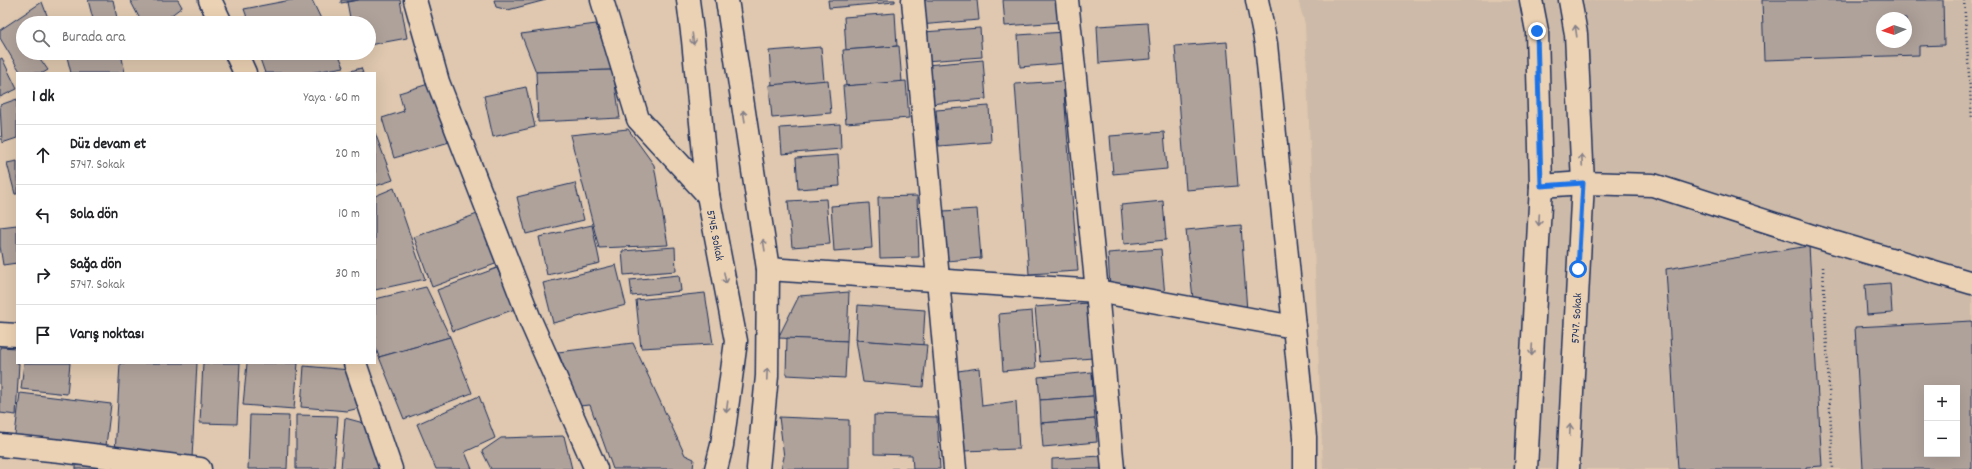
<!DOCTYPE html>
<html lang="tr">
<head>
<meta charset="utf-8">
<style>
	:root { --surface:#fff; --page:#f2f2f2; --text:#202124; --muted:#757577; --line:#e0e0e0 }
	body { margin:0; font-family:Dekko,sans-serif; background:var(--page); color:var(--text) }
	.controls { position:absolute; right:12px; bottom:12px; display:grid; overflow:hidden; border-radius:0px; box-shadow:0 4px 16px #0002 }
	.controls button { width:36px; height:36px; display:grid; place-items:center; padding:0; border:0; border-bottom:1px solid var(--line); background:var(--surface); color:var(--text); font:20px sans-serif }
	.compass { position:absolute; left:1876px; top:12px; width:36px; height:36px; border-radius:50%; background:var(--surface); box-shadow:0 4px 16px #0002; rotate:267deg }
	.stop { position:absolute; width:12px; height:12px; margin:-9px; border:3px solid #1a73e8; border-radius:50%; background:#fff }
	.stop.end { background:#1a73e8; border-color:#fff; box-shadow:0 1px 4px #0008 }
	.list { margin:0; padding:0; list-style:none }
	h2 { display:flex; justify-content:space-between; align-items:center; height:52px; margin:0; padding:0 16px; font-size:17px }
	h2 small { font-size:13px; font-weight:400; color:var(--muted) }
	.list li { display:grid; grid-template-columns:26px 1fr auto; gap:12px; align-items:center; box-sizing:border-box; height:60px; padding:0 16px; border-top:1px solid var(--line) }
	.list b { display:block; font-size:15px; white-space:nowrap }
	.list p { margin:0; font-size:13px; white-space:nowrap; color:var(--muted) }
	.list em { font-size:13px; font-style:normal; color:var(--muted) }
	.icon { flex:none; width:22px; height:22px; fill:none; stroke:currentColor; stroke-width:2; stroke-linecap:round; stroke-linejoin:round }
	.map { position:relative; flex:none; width:1972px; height:469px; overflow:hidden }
	.search { position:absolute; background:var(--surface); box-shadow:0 4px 16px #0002; left:16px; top:16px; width:360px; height:44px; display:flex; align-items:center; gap:10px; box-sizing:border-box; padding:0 14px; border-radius:22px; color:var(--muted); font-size:15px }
	.panel { position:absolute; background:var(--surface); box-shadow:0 4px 16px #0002; left:16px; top:72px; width:360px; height:292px; border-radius:0px }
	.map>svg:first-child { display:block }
</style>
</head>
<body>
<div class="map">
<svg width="1972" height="469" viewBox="0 0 1972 469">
	<rect width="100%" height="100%" fill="#dfc8af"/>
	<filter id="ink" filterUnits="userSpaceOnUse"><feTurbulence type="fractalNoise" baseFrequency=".025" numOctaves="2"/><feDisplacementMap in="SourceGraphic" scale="8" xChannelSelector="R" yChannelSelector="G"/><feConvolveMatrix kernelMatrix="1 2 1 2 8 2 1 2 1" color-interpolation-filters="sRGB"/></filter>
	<g filter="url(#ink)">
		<path fill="#cdbaa8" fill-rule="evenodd" d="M 1298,0 L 1972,0 L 1972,469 L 1323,469 L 1305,24 ZM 1882,18 L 1906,18 L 1906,42 L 1882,42 ZM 1927,388 L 1957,388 L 1957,454 L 1927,454 Z"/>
		<g fill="#afa29b" stroke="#1b2f5e" fill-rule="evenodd">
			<polygon points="88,0 113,0 117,18 94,23"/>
			<polygon points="130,0 178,0 182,7 161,23 142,23"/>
			<polygon points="291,0 312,0 323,23 249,23 244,9"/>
			<polygon points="341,0 359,0 341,3"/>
			<polygon points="359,0 400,0 407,38 369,45 369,23 351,23 347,2"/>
			<polygon points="494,0 546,0 508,10 496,7"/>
			<polygon points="828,0 895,0 895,2 829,8"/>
			<polygon points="917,0 977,0 979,20 919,25"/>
			<polygon points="1003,0 1058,0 1060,22 1005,26"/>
			<path d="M 1762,0 L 1943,0 L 1944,45 L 1919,46 L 1919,55 L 1764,60 ZM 1882,18 L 1906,18 L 1906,42 L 1882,42 Z"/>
			<polygon points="42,2 50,23 23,23 23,53 36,53 48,70 43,73 21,73 0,38 0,30"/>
			<polygon points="895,13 897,46 846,50 844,17"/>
			<polygon points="1148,23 1151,59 1099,63 1097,26"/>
			<polygon points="596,24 613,70 536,72 521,34"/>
			<polygon points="980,28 982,57 925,61 923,32"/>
			<polygon points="1065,32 1067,63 1020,67 1018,35"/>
			<polygon points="1227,42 1238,186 1186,190 1175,46"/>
			<polygon points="899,46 902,82 846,86 843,50"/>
			<polygon points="821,47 824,81 772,85 769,51"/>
			<polygon points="66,53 121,53 125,73 71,73"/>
			<polygon points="258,53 338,53 344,67 309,73 265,73"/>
			<polygon points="2,58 17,89 0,97 0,59"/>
			<polygon points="983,60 986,99 929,104 926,65"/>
			<polygon points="361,68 363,73 344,73"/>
			<polygon points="613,70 620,118 538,122 536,72"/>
			<polygon points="828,80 831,113 772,118 769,85"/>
			<polygon points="906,81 909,118 846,123 843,86"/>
			<polygon points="1063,81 1078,271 1029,274 1015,84"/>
			<polygon points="435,82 453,141 394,158 382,118 404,111 399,93"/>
			<polygon points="526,87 535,127 493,137 484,96"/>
			<polygon points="17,99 17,138 2,143 0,105"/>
			<polygon points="989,106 991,142 939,146 936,110"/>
			<polygon points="840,124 841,149 782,154 780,128"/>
			<polygon points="628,129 654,165 668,245 599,248 570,135"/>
			<polygon points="1164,132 1167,169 1113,174 1110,136"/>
			<polygon points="375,133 393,180 375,186"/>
			<polygon points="838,155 840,186 798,189 796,158"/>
			<polygon points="17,161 17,194 15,194 7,163"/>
			<polygon points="575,183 584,220 526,234 517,197"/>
			<polygon points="394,188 425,279 375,290 375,196"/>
			<polygon points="917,196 919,257 880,258 878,197"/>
			<polygon points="826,199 830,244 792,247 788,201"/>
			<polygon points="1163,201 1166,240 1124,244 1121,205"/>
			<polygon points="869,203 872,248 834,251 831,206"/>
			<polygon points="977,209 981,258 947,261 943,211"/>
			<polygon points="480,213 498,263 432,287 414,237"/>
			<polygon points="17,225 17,263 3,265 0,246 0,227"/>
			<polygon points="592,225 600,263 547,275 539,237"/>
			<polygon points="1241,225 1247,311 1193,299 1186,230"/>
			<polygon points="1809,246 1822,466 1806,467 1806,469 1678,469 1666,269"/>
			<polygon points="675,247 676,271 624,275 622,251"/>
			<polygon points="1161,249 1165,297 1110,288 1108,253"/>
			<polygon points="616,265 626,305 553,323 543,283"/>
			<polygon points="497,268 515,309 453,331 437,290"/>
			<polygon points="679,275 681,291 632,296 630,280"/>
			<polygon points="1890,283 1892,313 1867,315 1865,285"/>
			<polygon points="426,287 450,337 379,357 375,346 375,299"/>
			<polygon points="849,292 847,341 778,338 799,296"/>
			<polygon points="705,293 713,344 641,348 636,300"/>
			<polygon points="1088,303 1093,358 1040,362 1035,307"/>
			<polygon points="858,305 925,310 923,345 856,340"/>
			<polygon points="1032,311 1036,368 1003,371 999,314"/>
			<path d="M 1972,321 L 1972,469 L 1863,469 L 1855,327 ZM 1927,388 L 1957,388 L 1957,454 L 1927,454 Z"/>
			<polygon points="450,337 472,393 404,419 379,357"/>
			<polygon points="787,338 847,341 845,378 786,375"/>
			<polygon points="856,340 927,345 923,387 863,382"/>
			<polygon points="633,343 685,455 694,459 693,469 613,469 590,405 579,406 558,352"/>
			<polygon points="0,347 17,348 17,363 19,363 16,415 0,413"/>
			<polygon points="24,363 70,363 67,394 21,389"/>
			<polygon points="120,363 197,363 192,458 115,454"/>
			<polygon points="203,363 240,363 237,424 200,423"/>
			<polygon points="247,363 298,363 294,409 243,405"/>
			<polygon points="304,366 350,370 364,407 347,411 301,407"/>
			<polygon points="979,368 982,406 1016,401 1019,449 963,451 958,371"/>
			<polygon points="1092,372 1093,396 1040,400 1038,377"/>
			<polygon points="20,393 111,404 105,454 14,443"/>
			<polygon points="479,396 495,438 465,452 472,469 436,469 417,424"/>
			<polygon points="1093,396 1095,419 1041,423 1040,400"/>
			<polygon points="250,415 289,416 287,469 248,469"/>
			<polygon points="296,415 338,416 334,469 296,469"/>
			<polygon points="874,415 937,417 940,469 892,469 913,469 912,455 874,454"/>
			<polygon points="779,417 849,420 849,469 781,469 784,457"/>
			<polygon points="345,418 371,425 384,469 341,469"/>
			<polygon points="1095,419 1097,442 1043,447 1041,423"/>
			<polygon points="564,436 572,469 491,469 482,451 501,438"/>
			<polygon points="1101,456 1101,469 1052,469 1052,459"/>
			<polygon points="76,460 135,469 76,469"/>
		</g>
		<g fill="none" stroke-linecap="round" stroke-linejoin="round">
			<defs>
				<g id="minor">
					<polyline points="210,0 221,23"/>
					<polyline points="415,0 438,82 531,322 596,469"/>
					<polyline points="602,0 638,119 708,195"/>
					<path id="s1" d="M 688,0 L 693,40 L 708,195 L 736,341 L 722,445 L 716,469"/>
					<polyline points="727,0 768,269 767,376 758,469"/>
					<polyline points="913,0 955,469"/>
					<polyline points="1067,0 1097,291 1113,469"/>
					<polyline points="1257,0 1266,44 1305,437 1305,469"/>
					<polyline points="236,53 245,73"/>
					<polyline points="1541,186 1583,183 1653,185 1809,235 1972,283"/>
					<polyline points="768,269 1097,291 1294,327"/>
					<polyline points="0,334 17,335"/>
					<polyline points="355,363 391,469"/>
					<polyline points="0,445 61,451 200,469"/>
				</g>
				<g id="major">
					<polyline points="1526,469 1541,186 1537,31 1531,0"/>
					<path id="s2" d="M 1568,469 L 1583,183 L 1576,34 L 1570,0"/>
				</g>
			</defs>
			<use href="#minor" stroke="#1b2f5e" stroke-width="25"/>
			<use href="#major" stroke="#1b2f5e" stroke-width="25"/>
			<g stroke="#1b2f5e" stroke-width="2.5" stroke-dasharray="1 3" stroke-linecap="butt">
				<polyline points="1964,0 1972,119"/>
				<polyline points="1823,267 1833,469"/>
			</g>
			<use href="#minor" stroke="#ecd2b4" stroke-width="22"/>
			<use href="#major" stroke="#ecd2b4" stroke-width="22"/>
		</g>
		<defs><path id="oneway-shaft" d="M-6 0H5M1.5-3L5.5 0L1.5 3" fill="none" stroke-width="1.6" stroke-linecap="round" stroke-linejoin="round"/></defs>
		<g stroke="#848089">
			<use href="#oneway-shaft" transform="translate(1576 31) rotate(-98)"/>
			<use href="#oneway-shaft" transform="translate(693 39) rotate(83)"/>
			<use href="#oneway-shaft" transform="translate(744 116) rotate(-99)"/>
			<use href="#oneway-shaft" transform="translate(1582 160) rotate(-93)"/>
			<use href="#oneway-shaft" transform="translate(1539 220) rotate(93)"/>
			<use href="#oneway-shaft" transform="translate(764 245) rotate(-99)"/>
			<use href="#oneway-shaft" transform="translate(725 278) rotate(79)"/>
			<use href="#oneway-shaft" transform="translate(1532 350) rotate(93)"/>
			<use href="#oneway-shaft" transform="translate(767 374) rotate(-88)"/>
			<use href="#oneway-shaft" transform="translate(727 407) rotate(97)"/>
			<use href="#oneway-shaft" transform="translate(1570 430) rotate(-87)"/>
		</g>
	</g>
	<g fill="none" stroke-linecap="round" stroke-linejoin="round" filter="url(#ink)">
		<polyline stroke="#1a73e8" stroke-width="5" points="1537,31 1541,186 1583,183 1578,269"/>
	</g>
	<g text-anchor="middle" stroke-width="3" stroke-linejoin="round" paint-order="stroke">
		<g font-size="12" fill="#1b2f5e" stroke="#ecd2b4">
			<text dy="4" stroke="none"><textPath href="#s1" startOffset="237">5745. Sokak</textPath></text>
			<text dy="4" stroke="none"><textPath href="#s2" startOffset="151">5747. Sokak</textPath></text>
		</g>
	</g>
</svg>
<div class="controls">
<button>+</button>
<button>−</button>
</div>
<svg class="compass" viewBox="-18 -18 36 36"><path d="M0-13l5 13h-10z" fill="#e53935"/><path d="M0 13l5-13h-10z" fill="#757577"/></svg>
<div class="stop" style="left:1578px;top:269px"></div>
<div class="stop end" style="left:1537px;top:31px"></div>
<div class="search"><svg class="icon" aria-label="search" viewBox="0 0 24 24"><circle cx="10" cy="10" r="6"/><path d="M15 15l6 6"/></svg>Burada ara</div>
<section class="panel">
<h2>1 dk<small>Yaya · 60 m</small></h2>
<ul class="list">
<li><svg class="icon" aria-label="ahead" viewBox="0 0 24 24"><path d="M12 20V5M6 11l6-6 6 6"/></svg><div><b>Düz devam et</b><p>5747. Sokak</p></div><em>20 m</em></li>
<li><svg class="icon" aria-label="left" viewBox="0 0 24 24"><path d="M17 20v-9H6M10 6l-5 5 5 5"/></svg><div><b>Sola dön</b></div><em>10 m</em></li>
<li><svg class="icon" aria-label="right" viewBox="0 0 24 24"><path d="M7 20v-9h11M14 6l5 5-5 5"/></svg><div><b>Sağa dön</b><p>5747. Sokak</p></div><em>30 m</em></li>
<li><svg class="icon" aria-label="arrive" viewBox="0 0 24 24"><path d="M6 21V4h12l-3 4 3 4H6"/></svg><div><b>Varış noktası</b></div></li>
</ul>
</section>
</div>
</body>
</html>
